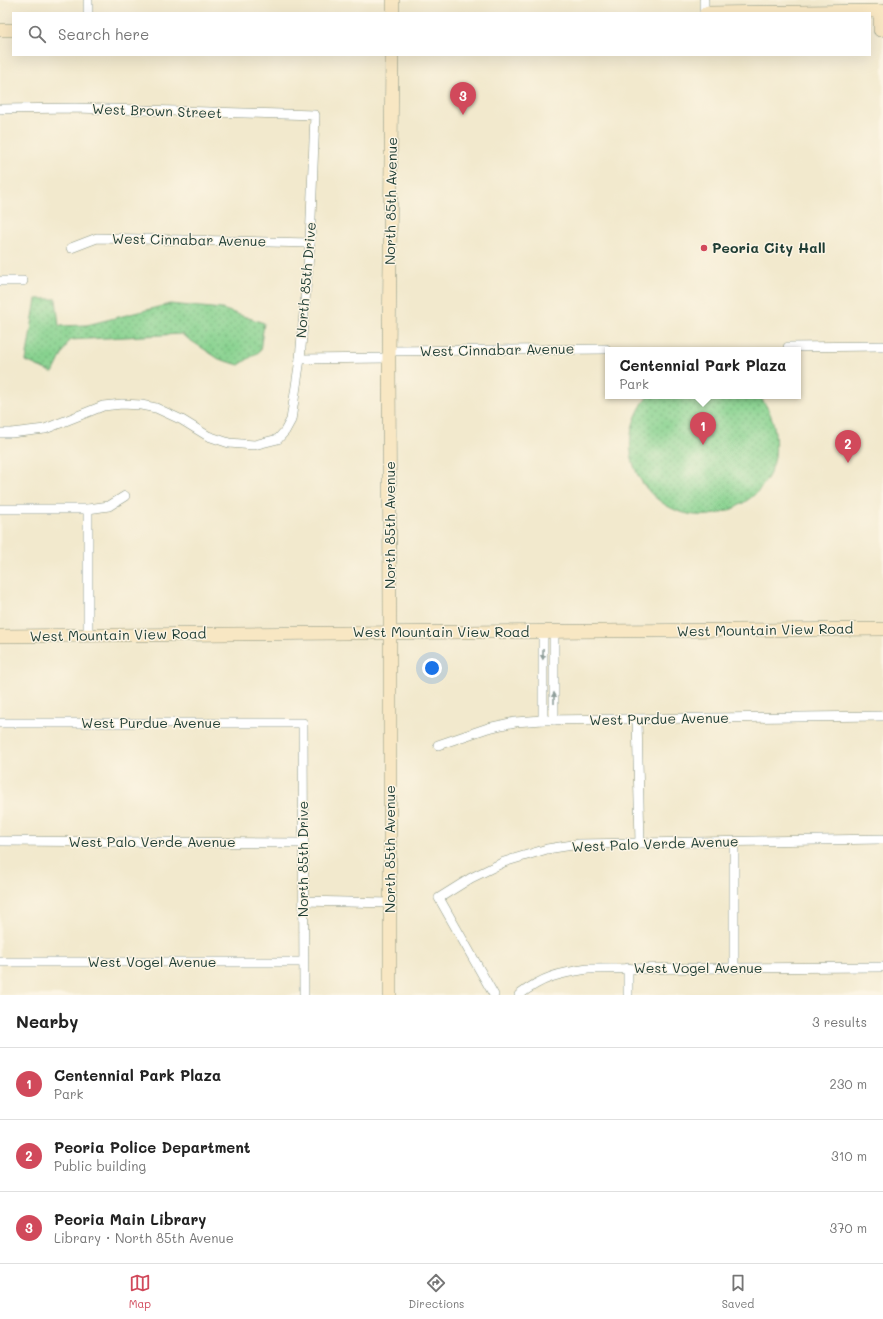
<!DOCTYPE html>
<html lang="en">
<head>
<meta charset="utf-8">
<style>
	:root { --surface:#fff; --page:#f6f6f6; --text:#222; --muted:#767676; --line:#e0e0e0; --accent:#d1495b }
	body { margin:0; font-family:Mali,sans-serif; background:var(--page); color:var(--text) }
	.you { position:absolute; left:432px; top:668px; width:14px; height:14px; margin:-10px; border:3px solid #fff; border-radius:50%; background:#1a73e8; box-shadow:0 0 0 6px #1a73e833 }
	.badge { display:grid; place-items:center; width:26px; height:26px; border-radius:50%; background:var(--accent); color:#fff; font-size:13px; font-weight:700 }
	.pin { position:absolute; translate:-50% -33px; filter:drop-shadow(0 1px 2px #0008) }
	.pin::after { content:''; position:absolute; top:21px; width:14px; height:12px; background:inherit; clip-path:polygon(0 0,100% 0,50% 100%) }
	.popup { position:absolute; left:605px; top:347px; width:196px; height:52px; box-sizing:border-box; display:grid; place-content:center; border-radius:0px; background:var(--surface); filter:drop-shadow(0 1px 3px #0005); font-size:13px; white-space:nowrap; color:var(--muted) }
	.popup b { font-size:15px; color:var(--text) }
	.popup::after { content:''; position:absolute; left:50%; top:100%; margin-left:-8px; border:8px solid transparent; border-top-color:var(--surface) }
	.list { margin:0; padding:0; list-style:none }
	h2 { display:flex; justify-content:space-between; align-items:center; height:52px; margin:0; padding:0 16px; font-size:17px }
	h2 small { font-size:13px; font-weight:400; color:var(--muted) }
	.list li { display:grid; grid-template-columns:26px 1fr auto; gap:12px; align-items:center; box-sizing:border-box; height:72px; padding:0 16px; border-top:1px solid var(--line) }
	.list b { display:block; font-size:15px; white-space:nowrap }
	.list p { margin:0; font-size:13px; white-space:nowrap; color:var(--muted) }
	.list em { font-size:13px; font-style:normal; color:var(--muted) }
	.icon { flex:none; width:22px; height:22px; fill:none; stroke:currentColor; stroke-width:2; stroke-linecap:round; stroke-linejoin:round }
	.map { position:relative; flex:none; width:883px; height:995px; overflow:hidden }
	.search { position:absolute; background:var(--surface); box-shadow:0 4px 16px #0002; left:12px; right:12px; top:12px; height:44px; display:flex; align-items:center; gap:10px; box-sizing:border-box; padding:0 14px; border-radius:0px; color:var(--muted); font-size:15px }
	.sheet { height:268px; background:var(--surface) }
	nav { display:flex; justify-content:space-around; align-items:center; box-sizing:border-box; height:56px; border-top:1px solid var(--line); background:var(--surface); font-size:11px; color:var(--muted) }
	nav a { display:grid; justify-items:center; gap:2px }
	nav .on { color:var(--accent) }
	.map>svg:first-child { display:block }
</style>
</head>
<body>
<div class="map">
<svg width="883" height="995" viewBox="0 0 883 995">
	<defs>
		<pattern id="park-dots" width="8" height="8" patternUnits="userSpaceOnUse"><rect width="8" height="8" fill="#87d28f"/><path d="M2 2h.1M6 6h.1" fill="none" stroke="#6eac76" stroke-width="1.8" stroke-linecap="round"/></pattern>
	</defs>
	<rect width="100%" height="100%" fill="#fcf5e5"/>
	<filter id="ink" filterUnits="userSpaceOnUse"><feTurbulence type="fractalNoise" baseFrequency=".025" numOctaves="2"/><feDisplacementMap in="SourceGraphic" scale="8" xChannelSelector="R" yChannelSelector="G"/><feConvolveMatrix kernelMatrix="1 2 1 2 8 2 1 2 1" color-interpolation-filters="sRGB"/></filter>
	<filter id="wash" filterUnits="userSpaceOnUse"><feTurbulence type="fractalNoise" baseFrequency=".012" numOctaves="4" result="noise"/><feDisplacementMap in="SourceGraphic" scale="16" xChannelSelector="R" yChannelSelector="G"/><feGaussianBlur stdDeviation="0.9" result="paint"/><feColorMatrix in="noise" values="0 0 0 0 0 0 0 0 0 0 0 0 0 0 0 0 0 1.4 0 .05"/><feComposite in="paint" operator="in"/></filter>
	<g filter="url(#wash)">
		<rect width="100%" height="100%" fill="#f2e9cd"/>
		<g fill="url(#park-dots)" stroke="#538862">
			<polygon points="36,299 56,299 59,326 87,325 170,304 222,309 264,323 260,351 239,365 219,359 181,334 69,340 53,373 26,361"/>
			<path d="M 648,396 L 759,396 C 774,413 777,433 775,456 C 773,472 763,489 749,499 C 678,552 593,466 648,396 Z"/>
		</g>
	</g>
	<g filter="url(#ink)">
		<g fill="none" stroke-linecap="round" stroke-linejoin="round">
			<defs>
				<g id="street">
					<polyline points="704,0 704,13"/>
					<polyline points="88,13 88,0"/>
					<polyline points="0,109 75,108 315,115 310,243 300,359 291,420 285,431 278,439 254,445 229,443 208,436 182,420 156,408 141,405 122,404 103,406 45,429 11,433 0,433"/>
					<polyline points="71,248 97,238 310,243"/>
					<polyline points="0,281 23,281"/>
					<polyline points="788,347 883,346"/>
					<polyline points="389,351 606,349"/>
					<polyline points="300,359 389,358"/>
					<polyline points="0,509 88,509 109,506 125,496"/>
					<polyline points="88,635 88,509"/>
					<polyline points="637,719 640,843"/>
					<polyline points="543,720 543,632"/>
					<polyline points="554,720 554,632"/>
					<polyline points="0,723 303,723 304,995"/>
					<polyline points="438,745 488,728 515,722 543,720 883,716"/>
					<polyline points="0,841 303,843"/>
					<polyline points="734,842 734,969"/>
					<polyline points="304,901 390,903"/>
					<polyline points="0,962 303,962"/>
					<polyline points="628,968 628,995"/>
					<polyline points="494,995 439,898 471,878 504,862 547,849 579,844 883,839"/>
					<path d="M 519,995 C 543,977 559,973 588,969 L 883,967"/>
				</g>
				<g id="secondary">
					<polyline points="880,11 880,30"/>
					<polyline points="393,13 393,0"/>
					<polyline points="706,13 883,11"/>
					<polyline points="0,30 13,30"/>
					<path d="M 0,636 C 294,632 589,632 883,629"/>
					<polyline points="390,995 390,619 389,358 392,55"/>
				</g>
			</defs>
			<use href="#street" stroke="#889380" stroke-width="10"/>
			<use href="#secondary" stroke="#889380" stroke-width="14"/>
			<use href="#street" stroke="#fff" stroke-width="9"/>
			<use href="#secondary" stroke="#f8e7c3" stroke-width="13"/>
		</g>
		<defs><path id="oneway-solid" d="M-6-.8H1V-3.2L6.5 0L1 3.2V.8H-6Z"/></defs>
		<g fill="#8f9e9a">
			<use href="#oneway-solid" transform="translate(543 654) rotate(91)"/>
			<use href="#oneway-solid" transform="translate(554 698) rotate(-90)"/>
		</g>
	</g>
	<circle fill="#d1495b" stroke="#fcf5e5" stroke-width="1.5" cx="704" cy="248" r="4"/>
	<g text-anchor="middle" stroke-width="3" stroke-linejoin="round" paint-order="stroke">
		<g font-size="14" fill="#1f3d34" stroke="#fcf5e5">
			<text transform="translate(157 111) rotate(2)" y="5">West Brown Street</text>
			<text transform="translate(391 201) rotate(-89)" y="5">North 85th Avenue</text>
			<text transform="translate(189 240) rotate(1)" y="5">West Cinnabar Avenue</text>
			<text transform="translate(306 280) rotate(-85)" y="5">North 85th Drive</text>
			<text transform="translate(497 350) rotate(-1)" y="5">West Cinnabar Avenue</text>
			<text transform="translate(390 525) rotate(-90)" y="5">North 85th Avenue</text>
			<text transform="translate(765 630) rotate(-1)" y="5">West Mountain View Road</text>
			<text x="441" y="637">West Mountain View Road</text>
			<text transform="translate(118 635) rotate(-1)" y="5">West Mountain View Road</text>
			<text transform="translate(659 719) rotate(-1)" y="5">West Purdue Avenue</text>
			<text x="151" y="728">West Purdue Avenue</text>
			<text x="152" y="847">West Palo Verde Avenue</text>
			<text transform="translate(655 844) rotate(-2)" y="5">West Palo Verde Avenue</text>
			<text transform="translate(390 849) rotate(-90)" y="5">North 85th Avenue</text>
			<text transform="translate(303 859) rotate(-90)" y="5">North 85th Drive</text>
			<text x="152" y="967">West Vogel Avenue</text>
			<text x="698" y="973">West Vogel Avenue</text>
		</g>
		<g font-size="14" font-weight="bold" fill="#1f3d34" stroke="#fcf5e5" text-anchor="start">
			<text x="712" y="253">Peoria City Hall</text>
		</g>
	</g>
</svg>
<div class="you"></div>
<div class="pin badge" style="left:703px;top:445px">1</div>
<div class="popup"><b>Centennial Park Plaza</b>Park</div>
<div class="pin badge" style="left:848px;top:463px">2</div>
<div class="pin badge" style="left:463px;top:115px">3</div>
<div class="search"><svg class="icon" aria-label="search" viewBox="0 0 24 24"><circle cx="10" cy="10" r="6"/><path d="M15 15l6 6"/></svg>Search here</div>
</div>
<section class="sheet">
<h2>Nearby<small>3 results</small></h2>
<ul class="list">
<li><span class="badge">1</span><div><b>Centennial Park Plaza</b><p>Park</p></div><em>230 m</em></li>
<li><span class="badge">2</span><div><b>Peoria Police Department</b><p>Public building</p></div><em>310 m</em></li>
<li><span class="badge">3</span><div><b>Peoria Main Library</b><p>Library · North 85th Avenue</p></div><em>370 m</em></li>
</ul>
</section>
<nav>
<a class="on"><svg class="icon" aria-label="map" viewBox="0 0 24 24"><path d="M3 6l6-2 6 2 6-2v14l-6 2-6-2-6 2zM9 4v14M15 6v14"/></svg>Map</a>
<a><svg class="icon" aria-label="directions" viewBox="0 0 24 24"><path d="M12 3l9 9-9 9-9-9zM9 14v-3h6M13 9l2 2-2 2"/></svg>Directions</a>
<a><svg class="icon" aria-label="saved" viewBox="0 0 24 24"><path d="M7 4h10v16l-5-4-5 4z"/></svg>Saved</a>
</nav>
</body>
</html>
